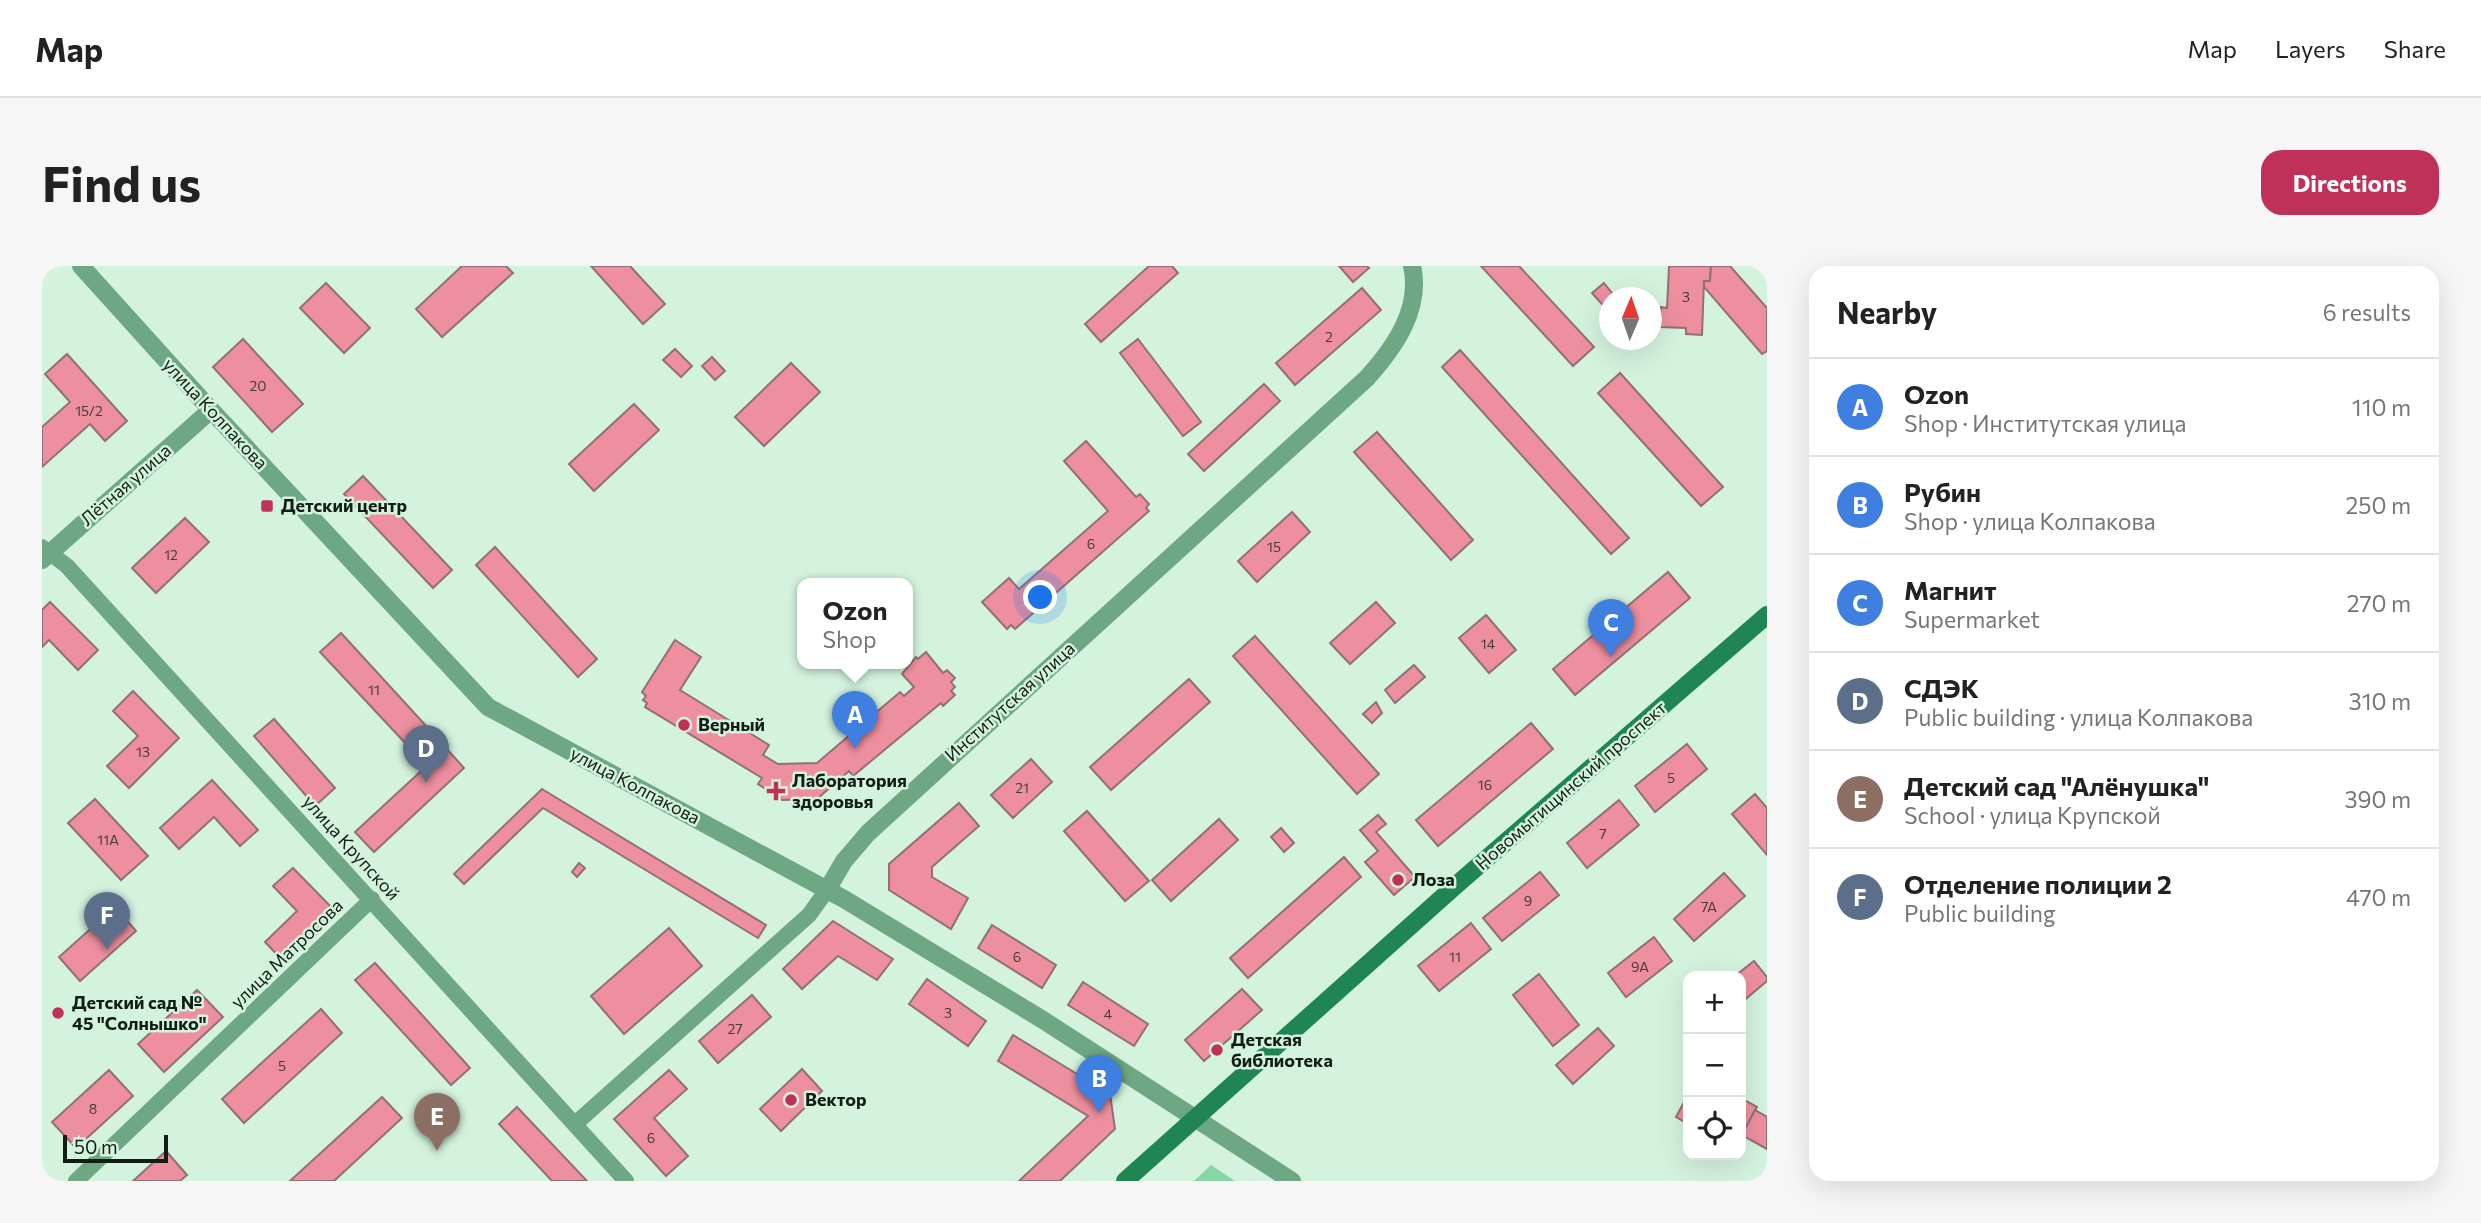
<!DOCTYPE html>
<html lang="en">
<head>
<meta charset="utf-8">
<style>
	:root { --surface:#fff; --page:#f6f6f6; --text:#222; --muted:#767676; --line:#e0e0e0; --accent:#c03159 }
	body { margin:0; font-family:Commissioner,sans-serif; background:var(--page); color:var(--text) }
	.controls { position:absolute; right:21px; bottom:21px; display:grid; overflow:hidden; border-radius:14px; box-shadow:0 7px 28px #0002 }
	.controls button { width:63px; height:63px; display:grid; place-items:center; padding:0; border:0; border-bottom:2px solid var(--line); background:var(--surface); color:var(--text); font:35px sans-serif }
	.compass { position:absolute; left:1557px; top:21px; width:63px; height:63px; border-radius:50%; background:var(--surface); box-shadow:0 7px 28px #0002; rotate:2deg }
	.scale { position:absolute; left:21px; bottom:18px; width:105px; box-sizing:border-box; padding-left:7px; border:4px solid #121d16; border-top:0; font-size:19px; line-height:24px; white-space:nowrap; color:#121d16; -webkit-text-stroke:5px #d4f3df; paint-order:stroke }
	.you { position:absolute; left:999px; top:332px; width:24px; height:24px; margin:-18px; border:5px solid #fff; border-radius:50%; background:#1a73e8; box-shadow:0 0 0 10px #1a73e833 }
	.badge { display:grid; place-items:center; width:46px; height:46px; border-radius:50%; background:var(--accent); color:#fff; font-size:23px; font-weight:700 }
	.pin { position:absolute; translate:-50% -58px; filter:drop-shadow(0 2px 4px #0008) }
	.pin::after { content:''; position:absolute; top:37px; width:24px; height:21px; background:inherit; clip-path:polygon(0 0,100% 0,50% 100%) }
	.popup { position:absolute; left:755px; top:312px; width:116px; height:91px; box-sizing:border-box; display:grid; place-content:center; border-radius:14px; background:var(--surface); filter:drop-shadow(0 2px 5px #0005); font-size:23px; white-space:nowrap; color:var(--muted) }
	.popup b { font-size:26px; color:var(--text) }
	.popup::after { content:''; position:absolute; left:50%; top:100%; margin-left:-14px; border:14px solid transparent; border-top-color:var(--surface) }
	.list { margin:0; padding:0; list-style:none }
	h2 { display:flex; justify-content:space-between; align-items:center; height:91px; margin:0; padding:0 28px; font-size:30px }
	h2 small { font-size:23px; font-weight:400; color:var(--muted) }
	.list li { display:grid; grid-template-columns:46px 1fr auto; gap:21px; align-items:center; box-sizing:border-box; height:98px; padding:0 28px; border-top:2px solid var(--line) }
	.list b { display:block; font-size:26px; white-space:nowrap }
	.list p { margin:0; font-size:23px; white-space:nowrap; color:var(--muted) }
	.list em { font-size:23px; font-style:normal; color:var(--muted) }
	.icon { flex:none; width:38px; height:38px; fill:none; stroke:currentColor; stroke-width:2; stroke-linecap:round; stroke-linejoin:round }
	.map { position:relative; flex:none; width:1725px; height:915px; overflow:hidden; border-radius:21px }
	header { display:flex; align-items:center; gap:42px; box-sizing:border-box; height:98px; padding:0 35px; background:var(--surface); border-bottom:2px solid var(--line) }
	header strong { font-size:33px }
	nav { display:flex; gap:38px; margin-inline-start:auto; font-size:24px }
	.intro { display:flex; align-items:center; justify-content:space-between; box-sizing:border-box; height:168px; padding:0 42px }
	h1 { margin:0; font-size:49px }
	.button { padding:18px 32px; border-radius:21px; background:var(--accent); color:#fff; font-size:24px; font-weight:700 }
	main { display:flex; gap:42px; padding:0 42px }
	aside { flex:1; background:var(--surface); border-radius:21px; box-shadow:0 7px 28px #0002 }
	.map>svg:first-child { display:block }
</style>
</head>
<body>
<header>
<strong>Map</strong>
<nav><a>Map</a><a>Layers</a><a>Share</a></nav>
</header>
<div class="intro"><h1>Find us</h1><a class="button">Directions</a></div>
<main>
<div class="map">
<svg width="1725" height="915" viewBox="0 0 1725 915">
	<rect width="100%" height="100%" fill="#d4f3df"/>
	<polygon fill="#86d7a6" points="1169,899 1193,915 1152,915"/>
	<g fill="#ee8f9f" stroke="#917075" stroke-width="2">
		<polygon points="420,0 464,0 471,7 400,71 374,43"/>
		<polygon points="549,0 588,0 623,38 601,58"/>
		<polygon points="1107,0 1130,0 1136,7 1059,76 1043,58"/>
		<polygon points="1297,0 1325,0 1327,2 1311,16"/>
		<polygon points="1439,0 1477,0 1552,81 1531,100"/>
		<polygon points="1627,0 1669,0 1668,15 1662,15 1660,69 1644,68 1644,62 1618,61 1619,41 1625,42"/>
		<polygon points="1669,0 1688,0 1725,42 1725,85 1720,88 1662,21 1662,15 1668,15"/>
		<polygon points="284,17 328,62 302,87 258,42"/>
		<polygon points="1562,17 1574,32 1568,32 1568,47 1550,27"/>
		<polygon points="1320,22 1339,44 1253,119 1234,97"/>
		<polygon points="201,73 261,138 230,166 171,101"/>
		<polygon points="1096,73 1159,156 1141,170 1078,87"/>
		<polygon points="633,83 650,100 639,111 621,94"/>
		<polygon points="1418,84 1587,272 1569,288 1400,101"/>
		<polygon points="25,88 85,155 63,175 48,158 0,201 0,161 28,136 3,108"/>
		<polygon points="670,91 683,105 673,114 660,100"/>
		<polygon points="749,97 778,126 722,180 693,151"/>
		<polygon points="1578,107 1681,221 1659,240 1556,127"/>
		<polygon points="1222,118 1238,135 1162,205 1146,188"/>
		<polygon points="592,138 617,164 552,225 527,198"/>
		<polygon points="1335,166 1431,274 1409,294 1312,186"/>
		<polygon points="1044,175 1094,231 1098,228 1107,238 1104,242 1107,245 973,363 969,359 965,363 940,336 967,312 977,323 1066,245 1022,195"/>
		<polygon points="321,210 410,304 391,322 302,228"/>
		<polygon points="1250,246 1268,266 1215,316 1196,295"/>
		<polygon points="143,252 167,276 114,327 90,302"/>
		<polygon points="453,281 555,393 536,411 434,299"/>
		<polygon points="1626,306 1648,332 1533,429 1511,403"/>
		<polygon points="8,336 56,384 36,404 7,374 0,381 0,344"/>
		<polygon points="1334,336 1353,357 1308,398 1288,377"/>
		<polygon points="1444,349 1474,384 1447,407 1417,372"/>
		<polygon points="299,367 386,462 366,480 278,386"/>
		<polygon points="1213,370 1337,508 1315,528 1191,390"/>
		<polygon points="633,374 659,391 638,424 727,479 721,489 736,498 775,497 858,426 862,430 872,421 860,408 874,391 876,393 884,386 901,407 905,404 913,412 909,416 913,421 909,425 913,429 901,440 899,437 811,510 807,505 775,533 740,534 716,518 720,512 603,441 605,437 601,434 604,430 600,426"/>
		<polygon points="1372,399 1383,411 1353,437 1343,424"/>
		<polygon points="1147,413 1168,436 1069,524 1048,501"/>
		<polygon points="91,425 137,472 87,522 65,500 96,470 71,445"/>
		<polygon points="1334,436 1340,447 1330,457 1321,448"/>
		<polygon points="232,453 293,522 273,540 212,470"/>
		<polygon points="1489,457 1511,483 1396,580 1374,554"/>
		<polygon points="1645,478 1665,503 1613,546 1593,520"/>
		<polygon points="404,482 422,502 332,586 313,566"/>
		<polygon points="989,493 1010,516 971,552 949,529"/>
		<polygon points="170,514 216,564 198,580 172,551 137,583 118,562"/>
		<polygon points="500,523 724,659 716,672 501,542 422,618 412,608"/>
		<polygon points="1713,528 1725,542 1725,589 1690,548"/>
		<polygon points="53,533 106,590 79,614 26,557"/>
		<polygon points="1577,534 1597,559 1545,602 1525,577"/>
		<polygon points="917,537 937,560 890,601 890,611 926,632 909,663 847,624 847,598"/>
		<polygon points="1045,545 1107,615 1083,635 1022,565"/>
		<polygon points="1336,549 1344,558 1334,566 1373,611 1352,629 1323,596 1336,585 1318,564"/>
		<polygon points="1177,553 1196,574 1129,635 1110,614"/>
		<polygon points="1239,562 1252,577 1242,586 1229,571"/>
		<polygon points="1302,591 1319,611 1206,712 1188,692"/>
		<polygon points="537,597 543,602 535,611 530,606"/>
		<polygon points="251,602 296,648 243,697 223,676 255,645 231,620"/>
		<polygon points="1498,606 1517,629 1460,675 1441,652"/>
		<polygon points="1682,607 1703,630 1652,675 1632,653"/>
		<polygon points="73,641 94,665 38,715 17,691"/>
		<polygon points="791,655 851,693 835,714 796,690 760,723 741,703"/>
		<polygon points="1429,657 1449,683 1397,725 1376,700"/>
		<polygon points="950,659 1014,699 1000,722 936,682"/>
		<polygon points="627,662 660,700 582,768 549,730"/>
		<polygon points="1612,671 1630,695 1584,731 1566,707"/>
		<polygon points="1712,695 1725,711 1725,715 1699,737 1699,710 1693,710"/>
		<polygon points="333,697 428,802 409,819 313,714"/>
		<polygon points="1497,708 1537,759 1511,780 1471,729"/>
		<polygon points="885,713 944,755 926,780 867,738"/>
		<polygon points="1041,716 1106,758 1092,780 1026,739"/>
		<polygon points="1200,723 1220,744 1162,795 1143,774"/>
		<polygon points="155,724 181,751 122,806 96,778"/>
		<polygon points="710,729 729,751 676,797 657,775"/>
		<polygon points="279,743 300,767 202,857 180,833"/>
		<polygon points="1556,762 1572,780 1531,818 1514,799"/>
		<polygon points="971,769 1068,828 1073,863 1018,915 977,915 1046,850 956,795"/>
		<polygon points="760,803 780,825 739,865 718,843"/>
		<polygon points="67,804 91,830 34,882 10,856"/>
		<polygon points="627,804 645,823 612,852 646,890 624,910 572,853"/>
		<polygon points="1646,829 1646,858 1634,851"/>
		<polygon points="340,831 360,852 292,915 248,915"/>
		<polygon points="1699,832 1715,841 1699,871"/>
		<polygon points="475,841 545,915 510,915 457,858"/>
		<polygon points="1713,844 1725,851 1725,883 1700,869"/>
		<polygon points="124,885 145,909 138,915 91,915"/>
	</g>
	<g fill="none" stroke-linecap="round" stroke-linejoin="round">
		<g stroke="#6ea784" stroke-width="16">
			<polyline points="0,281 25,300 584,915"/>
			<polyline points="533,858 767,649 785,624"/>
			<polyline points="34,915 330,633"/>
		</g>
		<g stroke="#6ea784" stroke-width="18">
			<polyline points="39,0 169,144 446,441 802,633 1001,754 1250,915"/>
			<polyline points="0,294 169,144"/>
			<path d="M 785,624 L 802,595 L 826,567 L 1325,112 C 1352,82 1380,43 1370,0"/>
		</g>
		<polyline stroke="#1f8553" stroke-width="18" points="1083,915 1412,621 1725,349"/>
	</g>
	<g fill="#c03159" stroke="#d4f3df" stroke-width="2.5">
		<rect x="218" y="233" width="14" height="14" rx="3.5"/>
		<circle cx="642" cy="459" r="7"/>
		<path d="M730.5 514.5h7v7h7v7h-7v7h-7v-7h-7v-7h7z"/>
		<circle cx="1356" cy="614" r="7"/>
		<circle cx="16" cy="747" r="7"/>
		<circle cx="1175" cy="784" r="7"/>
		<circle cx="749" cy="834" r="7"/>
	</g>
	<g text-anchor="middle" stroke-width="5" stroke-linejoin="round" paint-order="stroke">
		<g font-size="14" fill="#493a38">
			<text x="1644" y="36">3</text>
			<text x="1287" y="76">2</text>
			<text x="216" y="125">20</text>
			<text x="47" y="150">15/2</text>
			<text x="1049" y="283">6</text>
			<text x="1232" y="286">15</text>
			<text x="129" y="294">12</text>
			<text x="1446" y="383">14</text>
			<text x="332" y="429">11</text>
			<text x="101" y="491">13</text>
			<text x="1629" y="517">5</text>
			<text x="1443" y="524">16</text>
			<text x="980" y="527">21</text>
			<text x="1561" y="573">7</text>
			<text x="66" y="579">11А</text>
			<text x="1486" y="640">9</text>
			<text x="1667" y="646">7А</text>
			<text x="975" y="696">6</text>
			<text x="1413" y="696">11</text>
			<text x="1598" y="706">9А</text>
			<text x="906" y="752">3</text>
			<text x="1066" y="753">4</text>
			<text x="693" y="768">27</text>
			<text x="240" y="805">5</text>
			<text x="51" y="848">8</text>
			<text x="609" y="877">6</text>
		</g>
		<g font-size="18" fill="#121d16" stroke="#d4f3df">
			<text transform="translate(173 148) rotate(47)" y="6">улица Колпакова</text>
			<text transform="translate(84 219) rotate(-41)" y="6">Лётная улица</text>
			<text transform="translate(968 436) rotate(-42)" y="6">Институтская улица</text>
			<text transform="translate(593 520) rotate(28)" y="6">улица Колпакова</text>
			<text transform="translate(1529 520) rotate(-41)" y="6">Новомытищинский проспект</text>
			<text transform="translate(309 582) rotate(48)" y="6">улица Крупской</text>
			<text transform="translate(245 688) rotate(-44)" y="6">улица Матросова</text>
		</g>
		<g font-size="18" font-weight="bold" fill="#121d16" stroke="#d4f3df" text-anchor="start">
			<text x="239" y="246">Детский центр</text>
			<text x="656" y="465">Верный</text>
			<text x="750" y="521">Лаборатория<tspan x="750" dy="21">здоровья</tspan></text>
			<text x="1370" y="620">Лоза</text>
			<text x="30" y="743">Детский сад №<tspan x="30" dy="21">45 "Солнышко"</tspan></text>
			<text x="1189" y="780">Детская<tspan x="1189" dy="21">библиотека</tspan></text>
			<text x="763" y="840">Вектор</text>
		</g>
	</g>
</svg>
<div class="controls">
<button>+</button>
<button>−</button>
<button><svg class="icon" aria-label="locate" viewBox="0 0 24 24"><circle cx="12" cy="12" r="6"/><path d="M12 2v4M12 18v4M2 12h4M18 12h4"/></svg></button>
</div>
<svg class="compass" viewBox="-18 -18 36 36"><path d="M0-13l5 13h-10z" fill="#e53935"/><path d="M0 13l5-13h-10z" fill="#767676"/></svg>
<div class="scale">50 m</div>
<div class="you"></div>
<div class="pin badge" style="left:813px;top:483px;background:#3f7fe0">A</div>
<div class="popup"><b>Ozon</b>Shop</div>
<div class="pin badge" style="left:1057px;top:847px;background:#3f7fe0">B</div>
<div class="pin badge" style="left:1569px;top:391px;background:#3f7fe0">C</div>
<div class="pin badge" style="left:384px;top:517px;background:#5c6f8a">D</div>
<div class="pin badge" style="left:395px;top:885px;background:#8d6e63">E</div>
<div class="pin badge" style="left:65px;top:684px;background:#5c6f8a">F</div>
</div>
<aside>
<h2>Nearby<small>6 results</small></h2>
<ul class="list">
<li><span class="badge" style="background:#3f7fe0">A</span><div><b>Ozon</b><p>Shop · Институтская улица</p></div><em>110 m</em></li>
<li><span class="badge" style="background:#3f7fe0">B</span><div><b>Рубин</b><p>Shop · улица Колпакова</p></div><em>250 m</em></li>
<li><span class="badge" style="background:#3f7fe0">C</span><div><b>Магнит</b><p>Supermarket</p></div><em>270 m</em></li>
<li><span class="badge" style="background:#5c6f8a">D</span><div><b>СДЭК</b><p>Public building · улица Колпакова</p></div><em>310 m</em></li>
<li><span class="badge" style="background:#8d6e63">E</span><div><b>Детский сад &quot;Алёнушка&quot;</b><p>School · улица Крупской</p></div><em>390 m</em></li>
<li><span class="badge" style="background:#5c6f8a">F</span><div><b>Отделение полиции 2</b><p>Public building</p></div><em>470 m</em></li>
</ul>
</aside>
</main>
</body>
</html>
